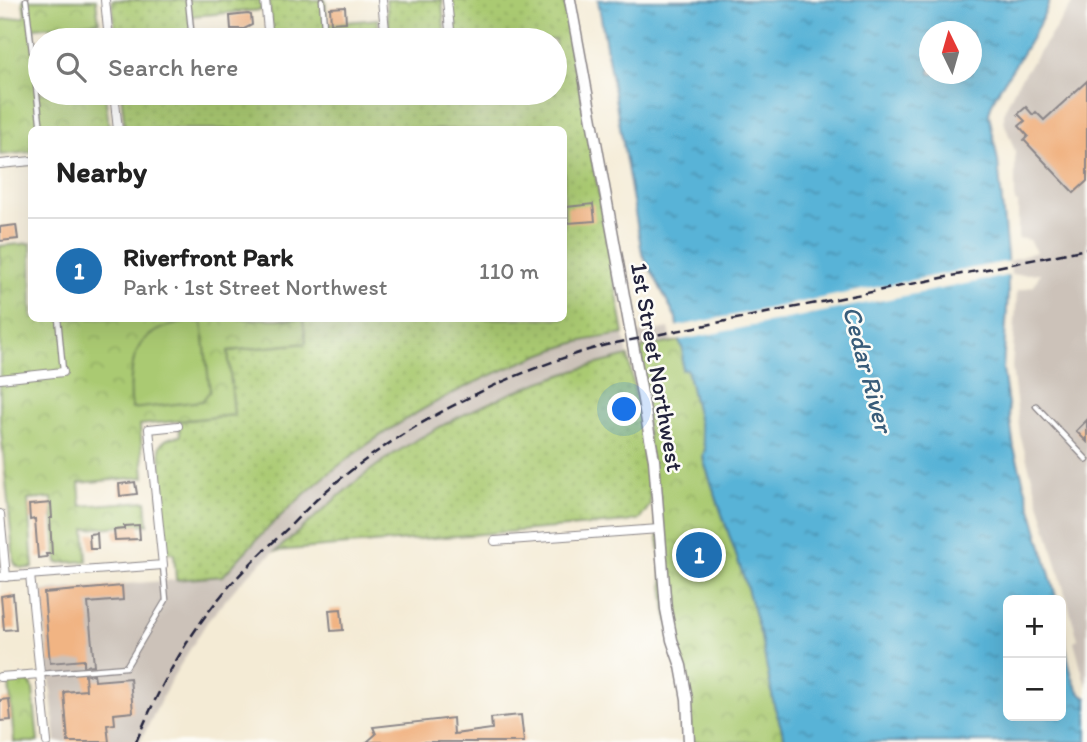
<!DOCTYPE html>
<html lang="en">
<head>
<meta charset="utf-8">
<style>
	:root { --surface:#fff; --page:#f6f6f6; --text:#222; --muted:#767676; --line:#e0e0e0; --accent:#1f6fb2 }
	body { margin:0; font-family:Itim,sans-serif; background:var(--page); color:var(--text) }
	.controls { position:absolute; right:21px; bottom:21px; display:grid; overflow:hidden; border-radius:10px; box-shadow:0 7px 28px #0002 }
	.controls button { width:63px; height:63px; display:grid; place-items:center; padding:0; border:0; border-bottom:2px solid var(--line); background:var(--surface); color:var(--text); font:35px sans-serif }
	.compass { position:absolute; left:919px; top:21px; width:63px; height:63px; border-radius:50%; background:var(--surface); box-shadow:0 7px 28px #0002; rotate:355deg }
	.you { position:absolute; left:625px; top:410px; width:24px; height:24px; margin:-18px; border:5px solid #fff; border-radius:50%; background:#1a73e8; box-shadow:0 0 0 10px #1a73e833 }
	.badge { display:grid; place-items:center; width:46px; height:46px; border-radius:50%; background:var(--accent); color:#fff; font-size:23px; font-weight:700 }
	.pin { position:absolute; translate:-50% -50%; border:4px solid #fff; box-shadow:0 2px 7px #0006 }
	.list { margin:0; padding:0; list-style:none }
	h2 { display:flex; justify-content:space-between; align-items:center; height:91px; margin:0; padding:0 28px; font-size:30px }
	h2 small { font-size:23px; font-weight:400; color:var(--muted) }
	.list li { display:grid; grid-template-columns:46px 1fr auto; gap:21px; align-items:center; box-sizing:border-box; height:105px; padding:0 28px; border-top:2px solid var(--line) }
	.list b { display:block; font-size:26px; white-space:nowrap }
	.list p { margin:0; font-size:23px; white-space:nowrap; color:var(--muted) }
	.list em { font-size:23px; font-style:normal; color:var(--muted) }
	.icon { flex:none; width:38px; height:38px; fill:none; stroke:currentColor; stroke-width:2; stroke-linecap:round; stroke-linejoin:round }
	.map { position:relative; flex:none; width:1087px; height:742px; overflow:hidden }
	.search { position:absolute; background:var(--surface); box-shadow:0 7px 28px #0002; left:28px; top:28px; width:539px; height:77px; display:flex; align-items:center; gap:18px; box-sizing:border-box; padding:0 24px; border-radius:38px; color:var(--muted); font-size:26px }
	.panel { position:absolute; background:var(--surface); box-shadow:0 7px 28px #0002; left:28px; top:126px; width:539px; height:196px; border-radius:10px }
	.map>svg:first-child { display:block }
</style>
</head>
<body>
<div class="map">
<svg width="1087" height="742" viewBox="0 0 1087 742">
	<defs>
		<pattern id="grass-dots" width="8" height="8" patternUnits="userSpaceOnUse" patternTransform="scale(1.75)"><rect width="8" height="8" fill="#aaca72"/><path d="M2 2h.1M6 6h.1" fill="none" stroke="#92ad64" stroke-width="1.8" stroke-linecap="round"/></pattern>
		<pattern id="park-crowns" width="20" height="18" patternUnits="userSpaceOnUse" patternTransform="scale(1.75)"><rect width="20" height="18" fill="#aaca72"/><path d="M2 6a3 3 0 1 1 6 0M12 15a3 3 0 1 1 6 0" fill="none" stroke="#92ad64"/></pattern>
		<pattern id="water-ripples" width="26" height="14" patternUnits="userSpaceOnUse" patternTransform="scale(1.75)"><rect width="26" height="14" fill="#59b3d7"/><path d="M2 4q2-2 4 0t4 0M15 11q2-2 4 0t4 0" fill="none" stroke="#4991b0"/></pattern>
	</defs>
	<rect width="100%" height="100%" fill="#fdfcf7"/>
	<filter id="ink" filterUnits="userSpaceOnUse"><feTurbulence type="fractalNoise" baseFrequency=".0143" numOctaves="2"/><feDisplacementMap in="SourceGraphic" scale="14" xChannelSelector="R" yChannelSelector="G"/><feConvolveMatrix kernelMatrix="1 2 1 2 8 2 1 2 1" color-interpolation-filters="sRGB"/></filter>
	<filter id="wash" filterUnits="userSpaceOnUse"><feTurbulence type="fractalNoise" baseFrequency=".00686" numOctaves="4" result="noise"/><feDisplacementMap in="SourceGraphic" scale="28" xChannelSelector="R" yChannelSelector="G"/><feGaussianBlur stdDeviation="1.57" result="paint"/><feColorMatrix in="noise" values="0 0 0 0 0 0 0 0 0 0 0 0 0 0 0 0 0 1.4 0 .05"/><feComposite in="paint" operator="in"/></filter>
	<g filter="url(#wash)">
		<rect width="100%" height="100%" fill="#f4ebd5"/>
		<g fill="#ccc2b9">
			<polygon points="1075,0 1087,0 1087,686 1084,679 1074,641 1078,639 1020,435 1012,367 1017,291 1034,286 1040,273 1011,275 1009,261 1036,252 1029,240 1018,238 1018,203 1015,202 1015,151 1005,125 1004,118 1004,111 1017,84"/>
			<polygon points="669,328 672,342 641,348 638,334"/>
			<polygon points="624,334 628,356 580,368 491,400 438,428 390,457 345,491 261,563 239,584 207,622 171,680 140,742 56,742 41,591 223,576 248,547 313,485 348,457 399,422 437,401 537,356 583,341"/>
		</g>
		<g fill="url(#grass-dots)" stroke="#667656" stroke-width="2">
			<polygon points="112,0 260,0 261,10 192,16 194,40 116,40"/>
			<polygon points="269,0 325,0 327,24 378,19 380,40 273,40"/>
			<polygon points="386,0 442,0 445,40 390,40"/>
			<path d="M 452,0 L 564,0 L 624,334 C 611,336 596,338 583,341 C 555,348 529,359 503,370 C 389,418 304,484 223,576 L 176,580 L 174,554 L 167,552 L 165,548 L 159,493 L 162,492 L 160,446 C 165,438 171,437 180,436 L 179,421 L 234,415 L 228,351 L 306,343 L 303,319 L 564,318 L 564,130 L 125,129 L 121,93 L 555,93 L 555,40 L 456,40 Z"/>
			<polygon points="263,34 264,40 196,40"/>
			<path d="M 628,356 L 644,440 L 650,496 L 650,505 L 640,519 L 627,522 L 276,551 C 314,519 350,483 392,455 C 467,407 542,377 628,356 Z"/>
		</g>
		<g fill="url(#park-crowns)" stroke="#667656" stroke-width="2">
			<polygon points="23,0 96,0 99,22 34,28 38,76 40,76 40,93 105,93 109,129 32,130 31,152 0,155 0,20 25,17"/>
			<path d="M 31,243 L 32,318 L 303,319 L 306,343 L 228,351 L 234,415 L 140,425 L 144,477 L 79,483 L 81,506 L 146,501 L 148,524 L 85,529 L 87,561 L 57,563 L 52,498 L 28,500 L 33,568 C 25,568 18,570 14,562 L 0,421 L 0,246 Z"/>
			<polygon points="679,341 683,350 682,369 687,369 705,450 703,455 704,462 745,581 761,637 774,705 786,742 689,742 689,726 666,611 644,403 641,348"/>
			<polygon points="27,681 32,685 33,690 38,742 14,742 9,682"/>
		</g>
		<path fill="#aaca72" stroke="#667656" stroke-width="2" d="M 186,322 L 202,322 L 210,391 L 202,401 L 132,409 C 129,387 129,350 149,336 C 160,327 173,325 186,322 Z"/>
		<path fill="url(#water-ripples)" stroke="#3e6a89" stroke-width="2" fill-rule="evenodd" d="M 598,0 L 1050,0 C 1042,22 1028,45 1015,65 C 1006,80 992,96 989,114 L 998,161 L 1007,256 L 1008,294 L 1003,369 L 1014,448 L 1057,600 L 1008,600 L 1008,716 L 1061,716 L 1061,615 C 1066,635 1067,690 1087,698 L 1087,742 L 786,742 L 774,705 L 761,637 L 745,581 L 704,462 L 703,455 L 705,450 L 687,369 L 682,370 L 683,350 L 679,341 L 676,318 L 642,253 ZM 930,32 L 972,32 L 972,74 L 930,74 Z"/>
		<polygon fill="#f4ebd5" points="1009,261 1011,275 676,341 674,327"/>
		<g id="blocks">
			<g fill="#f1b483">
				<polygon points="345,7 346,22 331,23 330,8"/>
				<polygon points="248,14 251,15 252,25 244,29 231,29 230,16"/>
				<polygon points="1087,81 1087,181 1074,193 1024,140 1028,136 1019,126 1025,121 1018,114 1026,107 1033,115 1036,112 1044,120"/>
				<polygon points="593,204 595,221 568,223 567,207"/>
				<polygon points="16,225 18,239 0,241 0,227"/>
				<polygon points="1087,420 1087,442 1076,431"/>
				<polygon points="135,482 137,494 120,496 119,484"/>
				<polygon points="51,503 52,518 50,518 52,554 46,554 47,557 38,558 35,519 30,520 29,505"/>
				<polygon points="139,525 140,539 115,540 114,530 124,529 124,526"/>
				<polygon points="97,533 98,549 90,549 89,534"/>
				<polygon points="122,586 123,600 88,603 94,665 84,666 84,660 50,663 44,593"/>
				<polygon points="13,594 16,629 4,630 1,596"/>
				<polygon points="341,609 343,630 331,631 329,610"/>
				<polygon points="94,674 95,681 130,678 133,712 114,714 115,724 107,725 109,742 68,742 64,692 86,690 85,675"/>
				<polygon points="9,699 11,720 0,721 0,700"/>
				<polygon points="521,715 524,742 367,742 376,734 373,727 453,718 454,734 492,729 491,718"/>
			</g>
		</g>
	</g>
	<g filter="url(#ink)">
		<use href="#blocks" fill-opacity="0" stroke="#8b8688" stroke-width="2"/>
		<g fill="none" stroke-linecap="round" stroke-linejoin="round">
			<defs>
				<g id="service">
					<polyline points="26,0 41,130"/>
					<polyline points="188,0 192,40"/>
					<polyline points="322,0 325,40"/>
					<polyline points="290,40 325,37"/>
					<polyline points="58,318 63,371"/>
					<polyline points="1036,406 1087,460"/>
					<polyline points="41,674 126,667 166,600 163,566"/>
				</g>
				<g id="minor">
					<polyline points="105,0 109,40"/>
					<polyline points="265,0 269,40"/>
					<polyline points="382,0 386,40"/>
					<polyline points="447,0 451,40"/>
					<polyline points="114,93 118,130"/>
					<polyline points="0,164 32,161"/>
					<polyline points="0,379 63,372"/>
					<polyline points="0,514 6,577"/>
					<polyline points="495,541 659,529"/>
					<polyline points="30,575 47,742"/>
					<polyline points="0,577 163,565 149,429 178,426"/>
					<polyline points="0,677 40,674"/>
				</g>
				<polyline id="tertiary" points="570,0 654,460 666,609 672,640 681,666 687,699 689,742"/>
			</defs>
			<use href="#service" stroke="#8b8688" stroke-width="7"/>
			<use href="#minor" stroke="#8b8688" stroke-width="10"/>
			<use href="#tertiary" stroke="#8b8688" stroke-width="13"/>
			<use href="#service" stroke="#fff" stroke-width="4.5"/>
			<use href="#minor" stroke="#fff" stroke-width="8"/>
			<use href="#tertiary" stroke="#fff" stroke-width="10"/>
			<path stroke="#22223b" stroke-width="2.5" stroke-dasharray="10 5" stroke-linecap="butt" d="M 136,742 C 158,690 185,639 221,596 C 241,571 265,550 288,528 C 300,516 312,503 326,491 C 402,425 509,371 606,345 L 1087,249"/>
		</g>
	</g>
	<g text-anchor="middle" stroke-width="5" stroke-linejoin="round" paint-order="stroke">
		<g font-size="24" fill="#22223b" stroke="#fdfcf7">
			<text transform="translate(657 367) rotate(80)" y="8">1st Street Northwest</text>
		</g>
		<g font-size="26" font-style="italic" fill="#385c79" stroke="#fdfcf7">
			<text transform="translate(868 369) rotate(75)" y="9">Cedar River</text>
		</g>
	</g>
</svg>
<div class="controls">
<button>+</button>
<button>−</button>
</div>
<svg class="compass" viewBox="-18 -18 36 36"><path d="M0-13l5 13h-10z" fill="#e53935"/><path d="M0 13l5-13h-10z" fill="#767676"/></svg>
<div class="you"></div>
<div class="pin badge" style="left:699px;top:555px">1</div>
<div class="search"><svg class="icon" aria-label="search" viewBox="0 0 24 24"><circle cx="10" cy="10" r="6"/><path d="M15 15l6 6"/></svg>Search here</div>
<section class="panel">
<h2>Nearby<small></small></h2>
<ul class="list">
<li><span class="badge">1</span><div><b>Riverfront Park</b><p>Park · 1st Street Northwest</p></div><em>110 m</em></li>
</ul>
</section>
</div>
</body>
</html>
